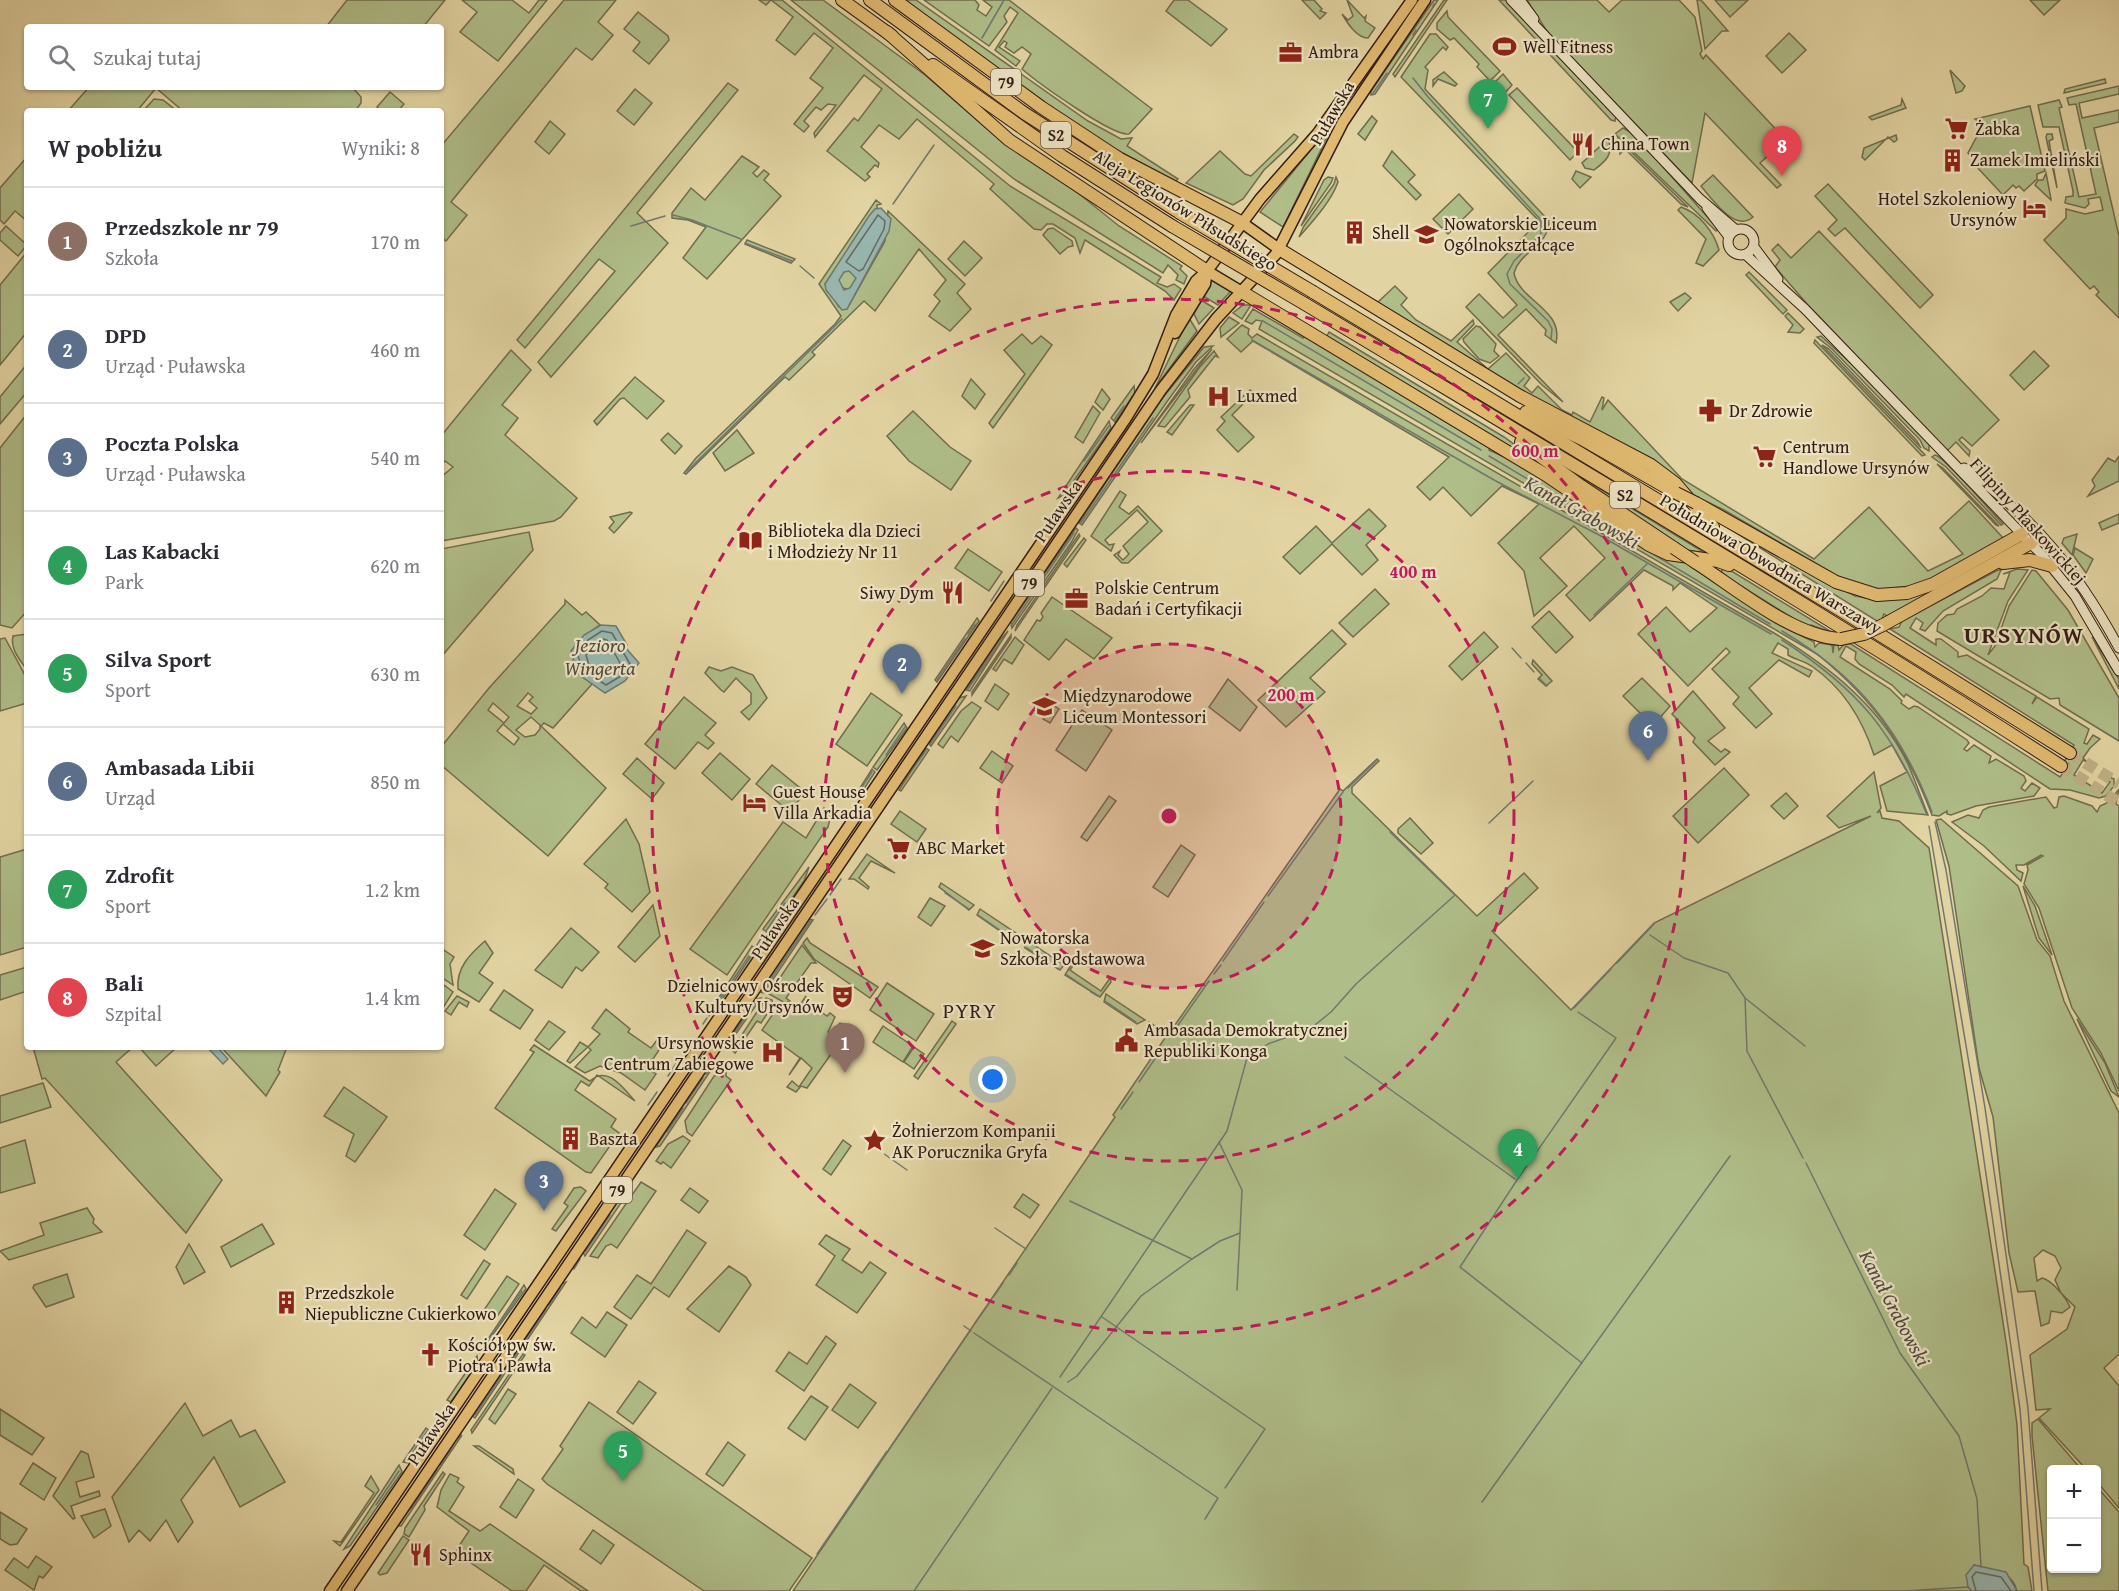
<!DOCTYPE html>
<html lang="pl">
<head>
<meta charset="utf-8">
<style>
	:root { --surface:#fff; --page:#f2f2f3; --text:#2b2b33; --muted:#7c7c81; --line:#e1e1e2; --accent:#8f2418 }
	body { margin:0; font-family:"Gentium Book Plus",serif; background:var(--page); color:var(--text) }
	.controls { position:absolute; right:18px; bottom:18px; display:grid; overflow:hidden; border-radius:6px; box-shadow:0 2px 4px #0004 }
	.controls button { width:54px; height:54px; display:grid; place-items:center; padding:0; border:0; border-bottom:2px solid var(--line); background:var(--surface); color:var(--text); font:30px sans-serif }
	.you { position:absolute; left:993px; top:1080px; width:21px; height:21px; margin:-15px; border:4px solid #fff; border-radius:50%; background:#1a73e8; box-shadow:0 0 0 9px #1a73e833 }
	.badge { display:grid; place-items:center; width:39px; height:39px; border-radius:50%; background:var(--accent); color:#fff; font-size:20px; font-weight:700 }
	.pin { position:absolute; translate:-50% -50px; filter:drop-shadow(0 2px 3px #0008) }
	.pin::after { content:''; position:absolute; top:32px; width:21px; height:18px; background:inherit; clip-path:polygon(0 0,100% 0,50% 100%) }
	.list { margin:0; padding:0; list-style:none }
	h2 { display:flex; justify-content:space-between; align-items:center; height:78px; margin:0; padding:0 24px; font-size:26px }
	h2 small { font-size:20px; font-weight:400; color:var(--muted) }
	.list li { display:grid; grid-template-columns:39px 1fr auto; gap:18px; align-items:center; box-sizing:border-box; height:108px; padding:0 24px; border-top:2px solid var(--line) }
	.list b { display:block; font-size:22px; white-space:nowrap }
	.list p { margin:0; font-size:20px; white-space:nowrap; color:var(--muted) }
	.list em { font-size:20px; font-style:normal; color:var(--muted) }
	.icon { flex:none; width:33px; height:33px; fill:none; stroke:currentColor; stroke-width:2; stroke-linecap:round; stroke-linejoin:round }
	.map { position:relative; flex:none; width:2119px; height:1591px; overflow:hidden }
	.search { position:absolute; background:var(--surface); box-shadow:0 2px 4px #0004; left:24px; top:24px; width:420px; height:66px; display:flex; align-items:center; gap:15px; box-sizing:border-box; padding:0 21px; border-radius:6px; color:var(--muted); font-size:22px }
	.panel { position:absolute; background:var(--surface); box-shadow:0 2px 4px #0004; left:24px; top:108px; width:420px; height:942px; border-radius:6px }
	.map>svg:first-child { display:block }
</style>
</head>
<body>
<div class="map">
<svg width="2119" height="1591" viewBox="0 0 2119 1591">
	<rect width="100%" height="100%" fill="#e2d4a2"/>
	<filter id="stains"><feTurbulence type="fractalNoise" baseFrequency=".00333" numOctaves="4"/><feColorMatrix values="0 0 0 0 .2 0 0 0 0 .09 0 0 0 0 .02 0 0 0 .5 -.17"/></filter>
	<radialGradient id="worn" r=".72"><stop offset=".6" stop-color="#630" stop-opacity="0"/><stop offset="1" stop-color="#630" stop-opacity=".3"/></radialGradient>
	<g fill="#afbd88" stroke="#716c4e" stroke-width="1.5" fill-rule="evenodd">
		<polygon points="347,0 445,0 423,27 326,27"/>
		<polygon points="462,0 512,0 529,13 539,0 547,0 498,61 460,32 477,12"/>
		<polygon points="564,0 616,0 598,22 613,35 592,60 576,48 451,202 467,215 446,241 441,237 441,146"/>
		<polygon points="759,0 782,0 1010,186 1161,277 1157,283 1167,287 1174,284 1181,289 1174,300 1165,291 1085,240 1080,253 1075,238 1053,224 1047,224 1041,230 1034,229 990,189 994,184 917,119 899,139 879,125 861,147 879,163 878,167 875,165 867,174 870,177 865,181 827,151 854,118 858,121 882,89 864,75 815,137 814,133 836,105 828,104 821,110 816,107 804,121 809,126 804,132 794,124 823,88 810,78 833,48 814,33 795,55 776,40 793,17 771,0 766,5"/>
		<polygon points="791,0 823,0 925,75 994,135 1078,193 1119,226 1182,266 1180,269 1187,276 1184,284 1176,280 1178,275 1168,265 1163,273 1014,179"/>
		<polygon points="903,0 916,0 1088,121 1121,139 1132,138 1127,146 1178,179 1176,181 1102,142 1075,125"/>
		<path d="M 924,0 L 975,0 L 979,5 L 977,10 L 986,16 L 992,7 L 983,0 L 1009,0 L 1152,109 L 1129,134 C 1113,137 1037,82 1022,69 L 1031,54 L 1022,47 L 1014,53 L 1005,47 L 1007,43 L 1004,41 L 999,47 L 1020,61 L 1016,66 L 995,50 L 1018,13 L 1010,7 L 1004,16 L 1007,22 L 989,46 Z"/>
		<polygon points="1174,0 1188,0 1227,29 1211,46 1166,11"/>
		<polygon points="1302,0 1314,0 1322,9 1320,11 1326,13 1320,19"/>
		<path d="M 1347,0 L 1364,18 L 1366,16 L 1365,21 L 1375,28 L 1368,38 C 1357,38 1348,24 1342,14 L 1348,20 L 1353,16 Z"/>
		<polygon points="1434,0 1438,0 1375,94 1371,95 1371,91"/>
		<polygon points="1444,0 1447,0 1395,77 1393,74"/>
		<polygon points="1499,0 1506,0 1616,116 1615,121 1611,120"/>
		<polygon points="1527,0 1597,0 1609,12 1622,0 1679,0 1695,17 1702,51 1700,54 1703,59 1706,55 1786,140 1760,163 1781,185 1777,188 1705,113 1692,183 1548,33"/>
		<polygon points="1697,0 1701,0 1728,31 1722,31 1705,49"/>
		<polygon points="1715,0 1748,0 1730,17"/>
		<polygon points="2030,0 2060,0 2044,15"/>
		<polygon points="1447,11 1448,17 1500,71 1490,81 1477,67 1479,64 1454,38 1450,40 1437,29 1437,23"/>
		<polygon points="638,12 668,36 669,40 649,64 633,51 640,42 624,29"/>
		<polygon points="1789,33 1806,50 1782,73 1766,56"/>
		<path d="M 1430,34 L 1436,34 L 1448,47 L 1446,50 L 1443,47 L 1425,67 L 1428,70 L 1425,89 L 1549,221 C 1549,246 1520,251 1514,273 C 1519,301 1564,309 1556,343 L 1545,335 L 1546,330 L 1526,309 L 1498,335 L 1563,402 L 1542,385 L 1466,307 L 1479,294 L 1503,318 L 1517,305 L 1488,273 L 1539,221 L 1401,77 Z"/>
		<polygon points="1950,70 1965,86 1962,91 1956,93"/>
		<polygon points="1444,72 1457,84 1455,86 1438,79 1433,86 1433,80"/>
		<polygon points="1503,74 1512,85 1503,95 1493,84"/>
		<polygon points="2105,79 2106,83 2064,93 2065,89"/>
		<polygon points="728,83 738,90 637,213 668,243 551,377 538,362 615,271 599,259 525,348 517,340"/>
		<polygon points="2119,86 2119,94 2079,103 2082,118 2119,110 2119,122 2094,128 2119,236 2119,318 2096,295 2099,292 2094,286 2090,289 2044,240 2066,218 2066,209 2085,214 2103,210 2100,197 2088,199 2089,204 2085,208 2065,203 2066,197 2073,196 2073,191 2059,127 2043,127 2038,105 2059,100 2062,107 2059,108 2079,197 2096,194 2076,104 2069,105 2067,98"/>
		<polygon points="89,87 352,87 361,97 361,103 355,111 183,111 156,88 137,111 68,111"/>
		<polygon points="1517,88 1578,152 1570,160 1509,95"/>
		<polygon points="635,89 652,103 634,125 617,111"/>
		<polygon points="390,92 404,104 398,111 381,111 377,107"/>
		<polygon points="154,99 163,100 177,111 143,111"/>
		<polygon points="1902,99 1906,108 1872,120 1869,117 1901,105"/>
		<polygon points="2030,106 2045,171 2037,174 2037,179 2024,191 2019,186 2016,188 2013,185 2003,195 1975,165 1977,163 1968,153 1983,125 1975,119"/>
		<polygon points="1372,116 1377,121 1365,140 1358,134"/>
		<polygon points="550,121 565,134 549,154 535,142"/>
		<polygon points="1332,124 1333,125 1283,227 1260,212"/>
		<polygon points="1623,128 1634,134 1718,229 1716,231 1615,134"/>
		<polygon points="1294,134 1298,137 1295,141 1264,170 1243,199 1233,205 1186,183 1220,151 1245,174 1251,176"/>
		<polygon points="2047,134 2052,134 2053,139 2049,141 2057,188 2046,137"/>
		<polygon points="1896,135 1897,140 1894,142 1888,137 1865,160 1862,157 1864,148"/>
		<path d="M 1608,139 C 1614,154 1606,161 1594,170 L 1585,168 L 1582,163 Z"/>
		<polygon points="1618,139 1688,207 1681,204 1625,149 1620,154"/>
		<polygon points="1392,151 1415,175 1408,182 1421,195 1416,200 1383,166"/>
		<polygon points="742,156 759,167 753,173 757,177 764,170 769,174 764,180 781,196 707,279 683,258 706,227 688,220 672,218 672,213 691,188 705,200"/>
		<polygon points="27,157 27,221 15,211 4,224 0,220 0,188"/>
		<polygon points="1576,171 1591,177 1580,188 1572,179"/>
		<polygon points="2046,173 2051,199 2051,200 2035,185 2038,180 2043,180"/>
		<path d="M 1713,175 L 1753,217 C 1735,233 1712,199 1701,186 Z"/>
		<polygon points="1328,177 1333,178 1331,183 1301,226 1324,180"/>
		<path d="M 1336,177 L 1338,182 C 1331,202 1312,222 1299,237 L 1304,226 L 1334,184 Z"/>
		<polygon points="1828,184 1933,295 1920,308 1845,228 1835,236 1828,229 1837,220 1815,196"/>
		<polygon points="1459,194 1473,209 1448,234 1433,219"/>
		<polygon points="876,200 881,204 877,205 877,208 825,284 839,307 847,309 885,241 888,211 965,284 957,293 971,309 950,331 929,316 940,301 934,295 946,280 919,249 875,311 864,301 812,352 815,355 789,380 785,377 686,474 684,473 696,458 835,324 841,316 819,284"/>
		<path d="M 1681,207 C 1699,213 1714,232 1719,250 L 1703,266 L 1696,263 L 1706,239 L 1678,210 Z"/>
		<polygon points="6,226 27,245 18,256 0,240 0,233"/>
		<polygon points="1053,228 1072,241 1073,246 1068,247 1060,254 1043,235 1048,229"/>
		<polygon points="1819,231 1999,420 1972,446 1962,437 1959,440 1970,451 1969,456 1956,442 1947,451 1808,305 1775,267 1780,260 1772,250 1778,244 1791,258"/>
		<polygon points="747,240 795,259 791,263 745,244"/>
		<polygon points="964,241 982,258 965,276 948,259"/>
		<polygon points="27,252 27,332 0,365 0,285"/>
		<circle cx="847" cy="280" r="9"/>
		<polygon points="1749,272 1787,310 1783,314 1746,275"/>
		<polygon points="1211,279 1231,291 1218,305 1203,296"/>
		<polygon points="1395,286 1407,298 1401,305 1416,320 1451,341 1473,320 1474,324 1457,342 1488,369 1506,353 1530,378 1524,386 1532,393 1538,386 1562,410 1572,415 1573,412 1590,422 1602,397 1604,398 1602,410 1608,400 1682,479 1814,559 1869,507 1928,571 1963,554 1940,528 1969,501 2005,540 1930,579 1910,586 1875,590 1848,582 1724,510 1691,494 1617,441 1541,402 1359,292 1378,302"/>
		<polygon points="1685,293 1691,298 1678,311 1670,302"/>
		<polygon points="1201,300 1214,308 1199,324 1194,314"/>
		<polygon points="1243,305 1251,305 1242,319 1233,313"/>
		<path d="M 1253,309 L 1303,338 L 1305,336 L 1490,447 L 1489,450 L 1522,465 L 1684,561 L 1774,622 L 1814,642 L 1815,647 L 1819,643 L 1832,645 L 1833,653 L 1834,645 L 1838,645 L 1839,650 L 1844,644 L 1851,644 L 2060,777 L 2069,764 L 2064,762 L 2074,745 L 1890,629 L 1899,627 L 1902,621 L 1996,571 L 2008,567 L 2001,570 L 1997,579 L 1943,611 L 1925,631 L 1920,629 L 1923,623 L 1916,618 L 1910,628 L 1936,645 L 1936,639 L 1941,639 L 1958,652 L 1958,657 L 1967,655 L 2036,696 L 2032,704 L 2037,697 L 2089,729 L 2084,743 L 2087,744 L 2093,735 L 2100,739 L 2090,748 L 2083,758 L 2087,762 L 2083,760 L 2074,775 L 2102,793 L 2110,782 L 2106,779 L 2107,776 L 2114,779 L 2114,786 L 2106,796 L 2099,798 L 2070,790 L 2050,789 L 1906,694 L 1904,697 L 1892,685 L 1859,664 L 1855,659 L 1856,652 L 1846,646 L 1840,657 L 1890,689 L 1902,701 L 1901,703 L 1909,709 L 1914,706 L 1918,707 L 1967,740 L 1969,743 L 1964,749 L 1967,751 L 1974,745 L 1991,756 L 1989,763 L 1996,759 L 2024,776 L 2026,781 L 2021,788 L 2025,791 L 2032,783 L 2040,788 L 2034,796 L 1976,806 L 1951,815 L 1947,814 L 1947,811 L 1939,816 L 1932,815 C 1906,746 1874,700 1817,654 L 1259,329 L 1262,321 L 1256,320 L 1252,324 L 1245,321 Z"/>
		<polygon points="1788,313 1804,329 1800,333 1788,332 1793,325 1785,316"/>
		<polygon points="1229,317 1239,323 1221,337 1220,328"/>
		<polygon points="1189,318 1197,331 1155,388"/>
		<path d="M 1242,325 L 1249,329 L 1248,334 L 1252,338 L 1257,334 L 1774,633 C 1828,666 1879,705 1908,764 C 1915,780 1921,798 1928,815 L 1887,811 L 1880,786 L 1907,772 L 1892,745 L 1874,755 C 1863,721 1844,689 1813,667 C 1805,661 1796,660 1788,655 L 1788,649 L 1778,643 L 1772,653 L 1812,671 L 1809,677 L 1779,660 L 1749,688 L 1772,714 L 1756,728 L 1733,704 L 1739,697 L 1712,669 L 1730,652 L 1726,648 L 1688,686 L 1638,634 L 1666,607 L 1690,632 L 1717,608 L 1680,583 L 1673,590 L 1673,586 L 1644,570 L 1590,621 L 1566,595 L 1605,558 L 1574,526 L 1540,558 L 1567,586 L 1534,616 L 1524,571 L 1498,543 L 1539,504 L 1502,486 L 1471,516 L 1443,487 L 1430,500 L 1417,487 L 1449,457 L 1253,341 L 1241,352 L 1227,339 Z"/>
		<polygon points="1476,326 1480,327 1496,344 1494,351 1499,356 1490,363 1479,359 1464,342 1463,339"/>
		<polygon points="1329,332 1504,437 1563,480 1327,336"/>
		<polygon points="1022,334 1032,344 1041,336 1052,345 993,428 989,423 1025,374 1004,350"/>
		<polygon points="1821,336 1868,379 1929,443 1929,451 1924,448 1920,440 1832,349 1817,337"/>
		<polygon points="1815,340 1925,455 1922,456 1814,343"/>
		<polygon points="1822,345 1829,349 1917,441 1921,448"/>
		<polygon points="1213,346 1196,362 1166,403 1082,525 1079,523 1160,401 1204,347"/>
		<polygon points="1212,349 1141,443 1194,369"/>
		<polygon points="511,350 531,370 502,405 518,418 505,435 577,498 561,517 554,521 441,541 441,477 453,467 445,461 441,465 441,436"/>
		<polygon points="1214,351 1218,357 1215,356 1188,390 1190,397 1165,427 1158,426 1199,368"/>
		<polygon points="2034,351 2049,366 2024,390 2010,375"/>
		<polygon points="27,364 27,392 0,424 0,397"/>
		<polygon points="635,377 664,401 647,419 624,398 620,399 597,425 594,421"/>
		<polygon points="971,379 985,394 975,409 962,396"/>
		<polygon points="1134,386 1135,393 1115,422 1111,418"/>
		<polygon points="1102,389 1110,399 1103,410 1095,402"/>
		<polygon points="1250,390 1254,393 1232,415 1254,437 1238,452 1217,430 1225,421 1221,417"/>
		<polygon points="1190,405 1194,405 1172,435 1167,432"/>
		<polygon points="1093,406 1100,413 1083,443 1075,437"/>
		<polygon points="913,411 950,447 971,461 951,490 909,461 887,436"/>
		<polygon points="27,414 27,611 12,628 0,625 0,448"/>
		<polygon points="1109,421 1111,428 1064,495 1058,498"/>
		<polygon points="737,430 754,453 725,471 713,453"/>
		<polygon points="668,433 682,446 675,454 661,440"/>
		<path d="M 1935,455 C 1944,456 1992,513 2003,524 L 2001,525 L 1946,467 L 1932,457 Z"/>
		<polygon points="2119,456 2119,481 2088,496 2095,486 2092,480 2108,458 2115,462"/>
		<polygon points="1559,464 1705,553 1686,550"/>
		<polygon points="1937,464 1943,468 1999,526 1996,525"/>
		<polygon points="1120,491 1126,495 1119,507 1129,514 1138,506 1162,531 1128,563 1122,563 1114,555 1120,551 1118,555 1123,560 1129,554 1123,546 1148,522 1137,510 1105,540 1109,545 1114,544 1111,551 1091,536"/>
		<polygon points="1369,509 1386,526 1366,545 1378,560 1362,575 1332,544 1300,574 1283,557 1316,526 1332,543"/>
		<polygon points="630,512 632,513 614,533 609,528 614,522 610,517"/>
		<polygon points="1706,514 1855,596 1878,600 1955,578 1888,617 1884,614 1880,623"/>
		<polygon points="2119,514 2119,523 2102,530 2099,523"/>
		<polygon points="1076,528 1078,530 1071,543 1012,628 1011,622"/>
		<polygon points="529,532 533,550 441,657 441,549"/>
		<polygon points="1079,534 1080,536 1015,631 1017,625"/>
		<polygon points="2077,534 2072,555 2062,543 2064,538"/>
		<polygon points="1084,538 1086,540 1067,567 1064,564"/>
		<polygon points="2075,548 2093,559 2086,573 2073,555"/>
		<polygon points="968,549 1002,572 989,591 955,568"/>
		<polygon points="1703,562 1733,572 1833,633 1811,625 1809,628 1720,573 1723,569"/>
		<polygon points="2017,569 2028,570 2008,601 1988,655 1995,646 2009,606 2032,570 2036,571 2068,610 2119,698 2119,741 2060,705 2059,698 2050,699 1937,631 1938,623 1947,615 1954,614 1957,609 1982,596 1991,588 2004,589 2010,572 2003,574"/>
		<polygon points="1375,589 1389,604 1353,637 1339,623"/>
		<polygon points="1052,597 1112,638 1094,659 1066,639 1049,660 1024,640 1037,620 1040,621 1043,617 1041,613"/>
		<path d="M 565,600 L 582,615 L 586,612 L 600,625 C 571,644 561,660 592,684 L 553,728 L 544,723 L 541,726 L 606,788 L 548,856 L 441,765 L 441,747 L 489,688 L 565,604 ZM 528,693 L 533,697 L 529,701 L 537,708 L 531,714 L 517,706 ZM 493,703 L 509,717 L 504,723 L 488,710 ZM 531,717 L 540,725 L 540,729 L 535,735 L 525,737 L 516,730 ZM 503,724 L 519,738 L 514,745 L 497,731 Z"/>
		<polygon points="1549,611 1573,637 1556,653 1532,627"/>
		<polygon points="977,618 979,621 937,682 935,680"/>
		<polygon points="1332,630 1346,644 1310,678 1325,692 1286,727 1258,700"/>
		<polygon points="1008,631 970,691 966,690 998,642"/>
		<polygon points="1484,632 1498,647 1462,680 1449,666"/>
		<path d="M 27,634 L 27,670 C 20,660 10,649 13,636 Z"/>
		<polygon points="1011,635 1011,638 972,695 972,692"/>
		<polygon points="1015,637 1024,645 1012,664 1004,659 996,671 993,669"/>
		<polygon points="2092,637 2119,679 2119,689"/>
		<polygon points="5,638 27,679 27,703 0,711 0,639"/>
		<polygon points="1533,660 1552,681 1546,686 1538,679 1542,675 1532,664"/>
		<polygon points="709,667 721,671 732,667 753,675 767,698 749,720 741,712 751,704 751,693 736,678 724,692 721,690 705,673"/>
		<polygon points="1642,678 1670,706 1653,726 1623,696"/>
		<polygon points="1228,679 1257,707 1240,731 1209,707"/>
		<polygon points="995,684 1009,694 998,710 985,701"/>
		<polygon points="1693,691 1725,728 1708,741 1721,752 1725,749 1730,752 1715,765 1693,742 1695,738 1672,714"/>
		<polygon points="871,693 902,715 867,766 836,744"/>
		<polygon points="966,696 931,746 929,744 959,698"/>
		<polygon points="684,697 716,723 705,735 714,743 708,749 698,742 675,769 645,744"/>
		<polygon points="972,702 981,708 958,742 951,736 943,748 938,744 961,711"/>
		<polygon points="1053,705 1059,709 1050,723 1043,719"/>
		<polygon points="1082,710 1112,730 1086,771 1056,750"/>
		<polygon points="904,723 907,728 877,770 873,767"/>
		<polygon points="926,748 929,750 901,791 899,790"/>
		<polygon points="992,751 1013,766 1002,783 980,768"/>
		<polygon points="720,753 750,779 732,800 702,773"/>
		<polygon points="637,758 664,783 652,799 623,774"/>
		<path d="M 1377,759 L 1379,761 L 1352,787 L 1352,793 L 1477,916 L 1524,873 L 1538,888 L 1492,931 L 1571,1010 L 1654,923 L 1871,816 L 1839,828 L 1827,816 L 1874,772 L 1881,808 L 1877,813 L 1880,811 L 1882,818 L 1899,821 L 1929,848 L 2007,1348 L 2017,1425 L 2024,1564 L 2028,1567 L 2032,1591 L 2017,1591 C 2012,1570 1990,1570 1974,1565 L 1968,1587 L 1972,1591 L 793,1591 L 1115,1117 L 1113,1115 L 1165,1038 L 1156,1031 L 1147,1030 L 1149,1022 L 1168,1035 L 1340,789 L 1343,791 Z"/>
		<polygon points="772,765 805,792 790,812 756,784"/>
		<polygon points="1724,768 1749,795 1698,843 1673,816"/>
		<polygon points="872,769 875,772 858,798 855,796"/>
		<polygon points="2119,789 2116,804 2119,806 2119,1091 2101,1053 2072,1008 2039,908 2024,884 2028,870 2027,865 2043,856 2041,855 2024,865 2016,865 2017,870 2023,873 2021,881 1984,846 1952,822 1968,815 1979,818 1983,810 1989,807 2046,797 2054,808 2057,807 2059,797 2064,796 2092,806 2097,812 2100,806 2109,802"/>
		<polygon points="1786,793 1798,806 1784,819 1771,806"/>
		<polygon points="1109,796 1116,801 1087,841 1081,837"/>
		<polygon points="824,808 831,815 828,827 727,975 690,949 783,822 806,838"/>
		<polygon points="900,811 926,829 917,842 891,824"/>
		<polygon points="1410,818 1433,843 1421,854 1398,833 1398,829"/>
		<polygon points="626,819 639,844 650,892 632,912 605,888 608,884 584,864"/>
		<path d="M 1941,819 L 2018,886 L 2037,940 L 2050,956 L 2064,1001 L 2119,1113 L 2119,1354 L 2104,1368 L 2119,1386 L 2119,1508 L 2097,1482 L 2096,1470 L 2086,1469 L 2039,1418 L 2050,1409 L 2036,1410 L 2030,1355 L 2067,1329 L 2075,1307 L 2061,1293 L 2055,1280 L 2061,1268 L 2055,1256 L 2043,1250 L 2034,1258 L 2037,1281 L 2042,1278 C 2052,1280 2066,1298 2070,1307 L 2062,1313 L 2051,1311 L 2049,1323 L 2041,1326 L 2035,1291 L 2018,1292 L 2009,1253 L 1993,1117 L 1979,1068 L 1949,866 L 1936,820 Z"/>
		<polygon points="1181,845 1195,855 1168,897 1153,887"/>
		<polygon points="27,849 27,947 0,955 0,857"/>
		<polygon points="867,854 895,873 871,861 859,878 869,887 868,889 854,879 849,879"/>
		<polygon points="809,867 804,881 768,933 763,929"/>
		<polygon points="941,883 974,905 969,910 939,887"/>
		<polygon points="2023,886 2035,906 2052,955 2039,938"/>
		<polygon points="930,898 945,906 931,926 918,917"/>
		<polygon points="653,905 660,936 635,962 618,947"/>
		<polygon points="980,909 1019,935 1020,936 1017,939 1010,938 977,915"/>
		<polygon points="809,919 813,920 764,993 759,992"/>
		<polygon points="571,928 599,952 582,971 576,967 562,988 535,970"/>
		<polygon points="1029,936 1028,941 1064,965 1060,970 1025,948 1023,943"/>
		<polygon points="807,938 810,943 878,987 870,998 814,959 803,943"/>
		<path d="M 485,941 L 493,953 L 479,973 L 493,983 L 479,1002 L 458,989 C 456,968 470,954 485,941 Z"/>
		<polygon points="802,945 816,963 811,963 786,998 790,1001 785,1003 769,994"/>
		<polygon points="752,946 756,949 723,998 718,999"/>
		<polygon points="441,948 454,957 450,964 453,985 441,977"/>
		<polygon points="1075,958 1077,960 1070,970 1101,991 1110,978 1111,982 1100,997 1065,975"/>
		<polygon points="27,967 27,991 0,1000 0,975"/>
		<polygon points="887,983 934,1014 916,1041 870,1010"/>
		<polygon points="444,985 453,992 441,1011 441,991"/>
		<polygon points="504,990 533,1010 520,1029 490,1010"/>
		<polygon points="1106,994 1145,1020 1137,1024 1104,1002"/>
		<polygon points="457,996 469,1002 467,1007 459,1002 451,1015 445,1011"/>
		<polygon points="806,996 805,1001 827,1016 830,1013 835,1017 828,1032 831,1034 840,1023 851,1026 807,1088 801,1086 796,1092 787,1087 792,1081 799,1087 812,1068 801,1058 789,1075 800,1058 762,1030 777,1008 783,1007 794,1014"/>
		<polygon points="761,998 726,1048 728,1041 756,999"/>
		<polygon points="766,998 772,1000 773,1005 761,1023 757,1021 735,1053 732,1050"/>
		<polygon points="606,1009 630,1029 628,1032 651,1048 657,1040 663,1044 647,1068 656,1074 645,1090 621,1073 600,1066 585,1073 575,1067 591,1050 588,1047 570,1063 567,1061 580,1042 588,1047 600,1034 592,1028"/>
		<polygon points="2077,1019 2105,1063 2119,1097 2111,1091"/>
		<polygon points="549,1021 565,1032 549,1050 535,1040"/>
		<polygon points="952,1021 956,1024 918,1079 914,1076"/>
		<polygon points="883,1026 913,1046 903,1062 873,1042"/>
		<path d="M 534,1045 L 588,1080 L 590,1081 C 608,1065 623,1088 635,1101 L 597,1075 L 589,1086 L 581,1081 L 575,1090 L 616,1119 L 611,1127 L 619,1133 L 591,1173 L 586,1172 L 495,1108 L 534,1052 L 530,1050 Z"/>
		<polygon points="33,1047 133,1047 116,1062 222,1180 186,1233 45,1078 42,1079"/>
		<polygon points="139,1047 177,1047 156,1066"/>
		<polygon points="221,1047 287,1047 278,1070 280,1072 266,1096"/>
		<polygon points="914,1047 924,1054 914,1069 904,1062"/>
		<polygon points="713,1062 715,1064 660,1146 656,1147 710,1063"/>
		<polygon points="726,1071 726,1076 731,1080 692,1136 687,1132 685,1121 714,1076"/>
		<polygon points="43,1083 51,1107 0,1123 0,1096"/>
		<polygon points="344,1087 387,1117 355,1162 346,1156 354,1134 324,1116"/>
		<polygon points="683,1136 690,1141 671,1168 663,1162 661,1164 656,1161 668,1144"/>
		<polygon points="25,1140 35,1183 0,1193 0,1148"/>
		<polygon points="843,1140 851,1146 831,1175 823,1169"/>
		<polygon points="641,1182 656,1191 617,1248 611,1244 606,1246 598,1258 590,1256"/>
		<polygon points="581,1187 586,1191 556,1231 552,1229 568,1206 564,1203 574,1188"/>
		<polygon points="690,1188 708,1201 699,1213 681,1200"/>
		<polygon points="495,1189 516,1204 485,1250 464,1235"/>
		<polygon points="621,1194 623,1200 585,1256 583,1252"/>
		<polygon points="1023,1194 1039,1205 1030,1218 1014,1207"/>
		<polygon points="87,1208 94,1219 93,1223 102,1232 9,1260 0,1251 44,1235 40,1223"/>
		<polygon points="262,1224 274,1244 231,1267 221,1247"/>
		<polygon points="687,1230 706,1243 669,1297 654,1287 631,1319 614,1307 637,1275 651,1284"/>
		<polygon points="826,1235 850,1249 842,1260 862,1273 870,1262 886,1273 857,1313 816,1285 835,1256 819,1244"/>
		<polygon points="189,1244 205,1272 184,1284 176,1267"/>
		<polygon points="484,1260 490,1264 467,1299 461,1295"/>
		<polygon points="729,1266 746,1277 751,1285 719,1332 687,1309"/>
		<polygon points="67,1274 74,1297 46,1307 33,1288 34,1285"/>
		<polygon points="507,1276 519,1284 496,1318 484,1310"/>
		<polygon points="566,1282 475,1418 471,1415 561,1284"/>
		<polygon points="524,1285 526,1289 480,1352 480,1351"/>
		<polygon points="607,1312 627,1325 605,1357 571,1333 582,1317 596,1328"/>
		<polygon points="826,1336 836,1344 804,1391 776,1371 789,1352 807,1364"/>
		<polygon points="523,1354 525,1355 472,1433 471,1430"/>
		<polygon points="477,1356 478,1363 451,1402 447,1400"/>
		<polygon points="639,1381 656,1393 633,1424 617,1412"/>
		<polygon points="850,1384 876,1403 858,1428 832,1410"/>
		<polygon points="508,1389 516,1394 495,1424 489,1419"/>
		<polygon points="811,1396 828,1407 805,1440 788,1428"/>
		<polygon points="589,1402 812,1558 789,1591 704,1591 547,1484 542,1479 563,1449 560,1446"/>
		<polygon points="185,1403 203,1436 231,1420 240,1437 255,1430 285,1482 240,1507 214,1457 181,1500 193,1522 178,1542 166,1520 150,1541 139,1530 129,1542 112,1497"/>
		<polygon points="0,1409 44,1438 32,1455 0,1435"/>
		<polygon points="2038,1419 2081,1469 2052,1470 2052,1568 2096,1568 2097,1487 2119,1512 2119,1591 2048,1591 2032,1436 2032,1423"/>
		<polygon points="426,1428 430,1431 408,1463 403,1462"/>
		<polygon points="462,1435 401,1526 398,1526 456,1439"/>
		<polygon points="728,1442 745,1455 723,1486 706,1474"/>
		<polygon points="474,1446 479,1446 513,1469 514,1474"/>
		<polygon points="81,1451 88,1454 94,1477 76,1482 80,1497 99,1491 100,1496 71,1506 75,1518 73,1519 53,1496"/>
		<polygon points="33,1463 56,1478 44,1500 20,1484"/>
		<polygon points="399,1465 402,1472 350,1546 344,1549"/>
		<polygon points="443,1472 445,1474 424,1506 425,1510 409,1537 404,1534 405,1528"/>
		<polygon points="450,1474 459,1478 457,1482 464,1487 449,1511 480,1531 490,1524 588,1591 581,1591 544,1565 526,1591 512,1591 455,1552 469,1531 437,1507 441,1490"/>
		<polygon points="371,1476 379,1490 340,1546 334,1541 341,1542 374,1493 365,1486"/>
		<polygon points="518,1479 534,1490 516,1518 500,1507"/>
		<polygon points="105,1509 111,1526 94,1538 81,1516"/>
		<polygon points="0,1512 27,1529 17,1544 10,1545 0,1539"/>
		<polygon points="593,1530 614,1545 601,1564 580,1549"/>
		<polygon points="403,1536 409,1540 387,1573 380,1575 378,1573"/>
		<polygon points="36,1556 52,1567 43,1578 39,1576 34,1590 5,1570 14,1558 28,1568"/>
	</g>
	<g fill="#98b6af" stroke="#707871" stroke-width="1.5" fill-rule="evenodd">
		<path d="M 881,208 L 891,219 L 889,231 L 847,309 L 842,310 L 826,290 L 825,284 L 869,216 L 875,209 ZM 849,271 L 856,278 L 850,288 L 844,290 L 839,280 L 844,272 Z"/>
		<polygon points="601,625 616,626 627,645 625,647 639,663 625,681 605,693 578,674 571,651 584,635"/>
		<polygon points="207,1047 217,1047 228,1059 223,1064"/>
		<polygon points="1974,1565 2006,1572 2017,1591 1972,1591 1968,1587 1966,1575"/>
	</g>
	<g fill="none" stroke-linecap="round" stroke-linejoin="round">
		<g stroke="#666961" stroke-width="1.5">
			<polygon points="878,215 885,221 884,229 863,269 859,271 846,262"/>
			<polygon points="602,631 612,633 630,664 621,676 606,685 583,670 577,653 588,640"/>
			<polygon points="603,639 607,640 620,663 616,670 606,676 589,665 586,655"/>
			<polyline points="1976,1591 1972,1577 1976,1572 2001,1577 2011,1591"/>
		</g>
		<g stroke="#707871" stroke-width="1.5">
			<polyline points="1433,6 1434,4"/>
			<polyline points="1413,35 1416,30"/>
			<polyline points="982,38 1004,0"/>
			<polyline points="1413,78 1428,97 1541,220 1541,234 1514,261 1507,274 1510,284 1548,321 1552,329 1551,339"/>
			<polyline points="1373,93 1387,73"/>
			<polyline points="893,204 934,145"/>
			<polyline points="673,215 692,220 741,239"/>
			<polyline points="631,226 665,216"/>
			<polyline points="745,243 792,261"/>
			<polyline points="800,266 814,278"/>
			<polyline points="1263,321 1481,450"/>
			<polyline points="1252,340 1494,480 1599,535 1771,634"/>
			<polyline points="1518,384 1524,378"/>
			<polyline points="1114,420 1124,406"/>
			<polyline points="1489,456 1770,624"/>
			<polyline points="1084,461 1109,426"/>
			<polyline points="687,471 842,319"/>
			<polyline points="1081,523 1153,418"/>
			<polyline points="991,601 1004,581"/>
			<polyline points="1594,615 1647,564"/>
			<polyline points="1011,626 1074,533"/>
			<path d="M 1782,631 C 1858,676 1901,730 1932,812"/>
			<polyline points="968,634 975,624"/>
			<path d="M 1782,640 C 1859,690 1893,731 1927,815"/>
			<polyline points="1512,648 1521,658"/>
			<polyline points="1526,663 1534,672"/>
			<polyline points="1539,678 1547,686"/>
			<polyline points="937,680 965,639"/>
			<polyline points="968,689 1001,641"/>
			<polyline points="930,744 956,706"/>
			<polyline points="886,755 905,727"/>
			<polyline points="912,770 927,749"/>
			<polyline points="862,787 872,772"/>
			<polyline points="1348,788 1376,761"/>
			<polyline points="1935,822 1946,870 1985,1108 2028,1408 2042,1591"/>
			<polyline points="1489,823 1533,781"/>
			<polyline points="1929,826 1976,1105 2020,1409 2034,1591"/>
			<polyline points="945,893 969,909"/>
			<polyline points="830,895 841,879"/>
			<polyline points="1268,896 1343,792"/>
			<polyline points="815,915 827,899"/>
			<polyline points="978,915 1010,937"/>
			<polyline points="766,931 785,903"/>
			<polyline points="1650,935 1684,958 1728,973 1745,998 1747,1051 1803,1158"/>
			<polyline points="757,945 763,935"/>
			<polyline points="1027,948 1058,969"/>
			<polyline points="1223,961 1264,902"/>
			<polyline points="1617,963 1654,924"/>
			<polyline points="1214,974 1221,965"/>
			<polyline points="1067,975 1086,988"/>
			<polyline points="762,992 811,920"/>
			<polyline points="1091,992 1098,996"/>
			<polyline points="1745,998 1805,1046"/>
			<polyline points="720,999 753,950"/>
			<polyline points="1105,1001 1136,1022"/>
			<polyline points="1574,1008 1611,969"/>
			<polyline points="1578,1012 1616,1038 1517,1180 1460,1267 1582,1363"/>
			<polyline points="709,1016 711,1011"/>
			<polyline points="703,1024 707,1018"/>
			<polyline points="1148,1028 1154,1028 1169,1038 1209,981"/>
			<polyline points="729,1041 755,1003"/>
			<polyline points="1345,1057 1515,1179"/>
			<polyline points="706,1074 713,1063"/>
			<polyline points="668,1076 679,1059"/>
			<polyline points="1139,1082 1163,1047"/>
			<polyline points="686,1103 703,1078"/>
			<polyline points="648,1105 657,1092"/>
			<polyline points="1121,1109 1133,1092"/>
			<polyline points="667,1132 683,1108"/>
			<polyline points="880,1151 907,1170"/>
			<polyline points="1806,1163 1900,1353 1959,1436 1977,1499 1981,1567"/>
			<polyline points="1070,1201 1192,1259 1220,1241 1240,1233 1242,1190 1219,1142"/>
			<polyline points="995,1228 1026,1249"/>
			<polyline points="585,1252 610,1215"/>
			<polyline points="574,1269 580,1259"/>
			<polyline points="1009,1275 1017,1263"/>
			<polyline points="1237,1290 1240,1234"/>
			<polyline points="994,1296 1003,1283"/>
			<polyline points="549,1305 560,1288"/>
			<polyline points="1102,1317 1265,1429 1225,1488"/>
			<polyline points="975,1323 990,1302"/>
			<polyline points="964,1326 971,1331"/>
			<polyline points="974,1333 1218,1498 1205,1519"/>
			<polyline points="482,1350 522,1291"/>
			<polyline points="1060,1377 1227,1131 1247,1058 1268,1044 1310,1029 1331,1012 1356,984 1455,895 1390,832"/>
			<polyline points="1068,1382 1077,1376 1141,1296 1192,1259"/>
			<polyline points="475,1415 546,1309"/>
			<polyline points="889,1449 970,1331"/>
			<polyline points="411,1455 428,1430"/>
			<polyline points="440,1465 453,1448"/>
			<polyline points="1482,1502 1730,1156"/>
			<polyline points="376,1505 399,1471"/>
			<polyline points="411,1509 437,1470"/>
			<polyline points="817,1554 887,1451"/>
			<polyline points="914,1591 1052,1388"/>
			<polyline points="1905,1591 1968,1587"/>
		</g>
		<g stroke="#bfaf85" stroke-width="12" stroke-dasharray="12 6" stroke-linecap="butt">
			<polyline points="2070,753 2119,784"/>
			<polyline points="2061,766 2119,803"/>
		</g>
		<defs>
			<g id="secondary">
				<polyline points="1511,0 1700,199 1736,230"/>
				<polyline points="1520,0 1534,19"/>
				<polyline points="1707,208 1729,237"/>
				<circle cx="1741" cy="242" r="13"/>
				<polyline points="1754,247 1778,279"/>
				<polyline points="1746,255 1805,309 2042,555 2075,596 2119,671"/>
				<path d="M 1964,468 C 2035,518 2078,572 2119,648"/>
			</g>
			<g id="primary">
				<polyline points="1241,222 1279,249"/>
				<polyline points="1207,271 1242,292"/>
				<polyline points="1175,333 1205,284 1207,271"/>
				<polyline points="330,1591 1126,418 1153,374 1176,315 1196,281 1207,271 1260,199 1318,133 1412,0"/>
				<polyline points="347,1591 1161,390 1216,319 1276,254 1343,122 1425,0"/>
			</g>
			<g id="highway">
				<polyline points="842,0 892,36"/>
				<polyline points="870,0 1024,113 1180,213"/>
				<polyline points="895,0 1041,107 1120,159 1241,222"/>
				<polyline points="887,32 1009,140 1207,271"/>
				<polyline points="933,65 1062,156 1172,226"/>
				<polyline points="1279,249 1520,396 1651,465 1675,483 1713,527"/>
				<polyline points="1242,292 1546,475 1649,545 1668,554 1718,561 1729,565"/>
				<polyline points="1313,292 1845,613 2070,753"/>
				<path d="M 1305,304 C 1558,456 1813,606 2061,766"/>
				<polyline points="1526,412 1582,439 1676,493"/>
				<polyline points="1521,442 1581,486 1674,548"/>
				<polyline points="1696,503 1836,582 1877,595 1907,593 1933,584 2022,534"/>
				<path d="M 1695,562 C 1736,588 1793,637 1841,639"/>
				<polyline points="2003,563 2030,560 2052,566"/>
				<polyline points="1883,625 2031,543"/>
			</g>
		</defs>
		<use href="#secondary" stroke="#331c13" stroke-width="11"/>
		<use href="#primary" stroke="#331c13" stroke-width="13"/>
		<use href="#highway" stroke="#331c13" stroke-width="14"/>
		<use href="#secondary" stroke="#ece3c3" stroke-width="9"/>
		<use href="#primary" stroke="#e1ba71" stroke-width="10"/>
		<use href="#highway" stroke="#e1ba71" stroke-width="12"/>
		<defs>
			<g id="highway-bridge">
				<polyline points="1180,213 1313,292"/>
				<polyline points="1172,226 1305,304"/>
				<polyline points="1676,493 1696,503"/>
				<polyline points="1674,548 1695,562"/>
				<polyline points="1841,639 1864,634 1883,625"/>
			</g>
		</defs>
		<use href="#highway-bridge" stroke="#331c13" stroke-width="14" stroke-linecap="butt"/>
		<use href="#highway-bridge" stroke="#e1ba71" stroke-width="12"/>
	</g>
	<circle cx="1169" cy="816" r="172" fill="#c2185b" fill-opacity=".12"/>
	<g fill="none" stroke="#c2185b" stroke-width="3" stroke-dasharray="10 8">
		<circle cx="1169" cy="816" r="172"/>
		<circle cx="1169" cy="816" r="345"/>
		<circle cx="1169" cy="816" r="517"/>
	</g>
	<defs>
		<symbol id="stadium-bare" viewBox="-9 -9 18 18"><path d="M0-5a6.5 5 0 1 0 0 10a6.5 5 0 1 0 0-10ZM-3.5-1.8h7v3.6h-7Z" fill="#8f2418" stroke="#ece3c3" stroke-width="2.5" paint-order="stroke"/></symbol>
		<symbol id="office-bare" viewBox="-9 -9 18 18"><path d="M-6-3h4V-5.5h4V-3h4V5H-6ZM-1-4.5V-3h2v-1.5ZM-6 0V1H6V0Z" fill="#8f2418" stroke="#ece3c3" stroke-width="2.5" paint-order="stroke"/></symbol>
		<symbol id="supermarket-bare" viewBox="-9 -9 18 18"><path d="M-6-5.5h2.5l.6 2H6L4.5 2H-2.5L-4.4-4H-6ZM-1.5 3.2a1.3 1.3 0 1 0 .1 0ZM3 3.2a1.3 1.3 0 1 0 .1 0Z" fill="#8f2418" stroke="#ece3c3" stroke-width="2.5" paint-order="stroke"/></symbol>
		<symbol id="restaurant-bare" viewBox="-9 -9 18 18"><path d="M-5-6h1v4h1v-4h1v4h1v-4h1v5L-1.5 .5V6h-2V.5L-5-1ZM5-6V6H3V1.5H1.5Q1.5-4 5-6Z" fill="#8f2418" stroke="#ece3c3" stroke-width="2.5" paint-order="stroke"/></symbol>
		<symbol id="building-bare" viewBox="-9 -9 18 18"><path d="M-4-6H4V6H1V3H-1V6H-4ZM-2.5-4.3h1.7v1.8h-1.7ZM.8-4.3h1.7v1.8H.8ZM-2.5-1h1.7V.8h-1.7ZM.8-1h1.7V.8H.8Z" fill="#8f2418" stroke="#ece3c3" stroke-width="2.5" paint-order="stroke"/></symbol>
		<symbol id="hotel-bare" viewBox="-9 -9 18 18"><path d="M-6-4.5h1.5V1H6V5H4.5V3h-9V5H-6ZM-4 0a1.8 1.8 0 1 1 3.6 0ZM.5 0V-2.5h3Q6-2.5 6 0Z" fill="#8f2418" stroke="#ece3c3" stroke-width="2.5" paint-order="stroke"/></symbol>
		<symbol id="school-bare" viewBox="-9 -9 18 18"><path d="M0-5L7-2L0 1L-7-2ZM-4 1L0 2.5L4 1V4Q0 6-4 4Z" fill="#8f2418" stroke="#ece3c3" stroke-width="2.5" paint-order="stroke"/></symbol>
		<symbol id="hospital-bare" viewBox="-9 -9 18 18"><path d="M-5-5h3v3.5h4V-5h3V5h-3V1.5h-4V5h-3Z" fill="#8f2418" stroke="#ece3c3" stroke-width="2.5" paint-order="stroke"/></symbol>
		<symbol id="pharmacy-bare" viewBox="-9 -9 18 18"><path d="M-2-6h4v4h4v4h-4v4h-4v-4h-4v-4h4Z" fill="#8f2418" stroke="#ece3c3" stroke-width="2.5" paint-order="stroke"/></symbol>
		<symbol id="library-bare" viewBox="-9 -9 18 18"><path d="M-6-4Q-3-5.5-.7-3.5V5Q-3 3-6 4ZM6-4Q3-5.5 .7-3.5V5Q3 3 6 4Z" fill="#8f2418" stroke="#ece3c3" stroke-width="2.5" paint-order="stroke"/></symbol>
		<symbol id="theatre-bare" viewBox="-9 -9 18 18"><path d="M-5-5.5Q0-4 5-5.5V0Q5 5 0 6Q-5 5-5 0ZM-3.3-2.5H-1v1.5H-3.3ZM1-2.5H3.3v1.5H1ZM-2.8 1Q0 5.5 2.8 1Z" fill="#8f2418" stroke="#ece3c3" stroke-width="2.5" paint-order="stroke"/></symbol>
		<symbol id="civic-bare" viewBox="-9 -9 18 18"><path d="M-.6-6.5H3V-4.5H.6V-3L4-1V1h2V6H-6V1h2V-1L-.6-3ZM-1.2 2.5V6h2.4V2.5Z" fill="#8f2418" stroke="#ece3c3" stroke-width="2.5" paint-order="stroke"/></symbol>
		<symbol id="sight-bare" viewBox="-9 -9 18 18"><path d="M0-6L1.8-2.2L6-1.7L2.9 1.2L3.7 5.4L0 3.3L-3.7 5.4L-2.9 1.2L-6-1.7L-1.8-2.2Z" fill="#8f2418" stroke="#ece3c3" stroke-width="2.5" paint-order="stroke"/></symbol>
		<symbol id="church-bare" viewBox="-9 -9 18 18"><path d="M-1.2-6h2.4v3.5h3.3v2.4h-3.3V6h-2.4V-.1h-3.3v-2.4h3.3Z" fill="#8f2418" stroke="#ece3c3" stroke-width="2.5" paint-order="stroke"/></symbol>
	</defs>
	<g fill-rule="evenodd">
		<use href="#stadium-bare" x="1488" y="30" width="33" height="33"/>
		<use href="#office-bare" x="1274" y="36" width="33" height="33"/>
		<use href="#supermarket-bare" x="1940" y="112" width="33" height="33"/>
		<use href="#restaurant-bare" x="1566" y="128" width="33" height="33"/>
		<use href="#building-bare" x="1936" y="144" width="33" height="33"/>
		<use href="#hotel-bare" x="2018" y="192" width="33" height="33"/>
		<use href="#building-bare" x="1338" y="216" width="33" height="33"/>
		<use href="#school-bare" x="1410" y="218" width="33" height="33"/>
		<use href="#hospital-bare" x="1202" y="380" width="33" height="33"/>
		<use href="#pharmacy-bare" x="1694" y="394" width="33" height="33"/>
		<use href="#supermarket-bare" x="1748" y="440" width="33" height="33"/>
		<use href="#library-bare" x="734" y="524" width="33" height="33"/>
		<use href="#restaurant-bare" x="936" y="576" width="33" height="33"/>
		<use href="#office-bare" x="1060" y="582" width="33" height="33"/>
		<use href="#school-bare" x="1028" y="690" width="33" height="33"/>
		<use href="#hotel-bare" x="738" y="786" width="33" height="33"/>
		<use href="#supermarket-bare" x="882" y="832" width="33" height="33"/>
		<use href="#school-bare" x="966" y="932" width="33" height="33"/>
		<use href="#theatre-bare" x="826" y="980" width="33" height="33"/>
		<use href="#civic-bare" x="1110" y="1024" width="33" height="33"/>
		<use href="#hospital-bare" x="756" y="1036" width="33" height="33"/>
		<use href="#building-bare" x="554" y="1122" width="33" height="33"/>
		<use href="#sight-bare" x="858" y="1124" width="33" height="33"/>
		<use href="#building-bare" x="270" y="1286" width="33" height="33"/>
		<use href="#church-bare" x="414" y="1338" width="33" height="33"/>
		<use href="#restaurant-bare" x="404" y="1538" width="33" height="33"/>
	</g>
	<g text-anchor="middle" stroke-width="4.5" stroke-linejoin="round" paint-order="stroke">
		<g fill="#ece3c3" stroke="#6a5848" stroke-width="1.5">
			<rect x="991" y="69" width="30" height="26" rx="4.5"/>
			<rect x="1041" y="122" width="30" height="26" rx="4.5"/>
			<rect x="1610" y="482" width="30" height="26" rx="4.5"/>
			<rect x="1014" y="570" width="30" height="26" rx="4.5"/>
			<rect x="602" y="1177" width="30" height="26" rx="4.5"/>
		</g>
		<g font-size="16" font-weight="bold" fill="#331c13">
			<text x="1006" y="88">79</text>
			<text x="1056" y="141">S2</text>
			<text x="1625" y="501">S2</text>
			<text x="1029" y="589">79</text>
			<text x="617" y="1196">79</text>
		</g>
		<g font-size="18" fill="#331c13" stroke="#ece3c3" text-anchor="start">
			<text x="1523" y="53">Well Fitness</text>
			<text x="1308" y="58">Ambra</text>
			<text x="1975" y="135">Żabka</text>
			<text x="1601" y="150">China Town</text>
			<text x="1970" y="166">Zamek Imieliński</text>
			<text x="2017" y="205" text-anchor="end">Hotel Szkoleniowy<tspan x="2017" dy="21">Ursynów</tspan></text>
			<text x="1444" y="230">Nowatorskie Liceum<tspan x="1444" dy="21">Ogólnokształcące</tspan></text>
			<text x="1372" y="239">Shell</text>
			<text x="1237" y="402">Luxmed</text>
			<text x="1729" y="417">Dr Zdrowie</text>
			<text x="1783" y="453">Centrum<tspan x="1783" dy="21">Handlowe Ursynów</tspan></text>
			<text x="768" y="537">Biblioteka dla Dzieci<tspan x="768" dy="21">i Młodzieży Nr 11</tspan></text>
			<text x="1095" y="594">Polskie Centrum<tspan x="1095" dy="21">Badań i Certyfikacji</tspan></text>
			<text x="934" y="599" text-anchor="end">Siwy Dym</text>
			<text x="1063" y="702">Międzynarodowe<tspan x="1063" dy="21">Liceum Montessori</tspan></text>
			<text x="773" y="798">Guest House<tspan x="773" dy="21">Villa Arkadia</tspan></text>
			<text x="916" y="854">ABC Market</text>
			<text x="1000" y="944">Nowatorska<tspan x="1000" dy="21">Szkoła Podstawowa</tspan></text>
			<text x="824" y="992" text-anchor="end">Dzielnicowy Ośrodek<tspan x="824" dy="21">Kultury Ursynów</tspan></text>
			<text x="1144" y="1036">Ambasada Demokratycznej<tspan x="1144" dy="21">Republiki Konga</tspan></text>
			<text x="754" y="1049" text-anchor="end">Ursynowskie<tspan x="754" dy="21">Centrum Zabiegowe</tspan></text>
			<text x="892" y="1137">Żołnierzom Kompanii<tspan x="892" dy="21">AK Porucznika Gryfa</tspan></text>
			<text x="589" y="1145">Baszta</text>
			<text x="305" y="1299">Przedszkole<tspan x="305" dy="21">Niepubliczne Cukierkowo</tspan></text>
			<text x="448" y="1351">Kościół pw św.<tspan x="448" dy="21">Piotra i Pawła</tspan></text>
			<text x="439" y="1561">Sphinx</text>
		</g>
		<g font-size="18" fill="#331c13" stroke="#ece3c3">
			<text transform="translate(1332 113) rotate(-60)" y="6">Puławska</text>
			<text transform="translate(1185 210) rotate(32)" y="6">Aleja Legionów Piłsudskiego</text>
			<text transform="translate(1058 511) rotate(-56)" y="6">Puławska</text>
			<text transform="translate(2028 521) rotate(48)" y="6">Filipiny Płaskowickiej</text>
			<text transform="translate(1771 564) rotate(31)" y="6">Południowa Obwodnica Warszawy</text>
			<text transform="translate(775 928) rotate(-56)" y="6">Puławska</text>
			<text transform="translate(431 1434) rotate(-56)" y="6">Puławska</text>
		</g>
		<g font-size="20" font-style="italic" fill="#514a42" stroke="#ece3c3">
			<text transform="translate(1582 512) rotate(29)" y="7">Kanał Grabowski</text>
			<text x="600" y="652">Jezioro<tspan x="600" dy="23">Wingerta</tspan></text>
			<text transform="translate(1895 1308) rotate(62)" y="7">Kanał Grabowski</text>
		</g>
		<g font-size="21" letter-spacing="1.5" fill="#331c13" stroke="#ece3c3">
			<text x="970" y="1018">PYRY</text>
		</g>
		<g font-size="24" font-weight="bold" letter-spacing="1.5" fill="#331c13" stroke="#ece3c3">
			<text x="2024" y="643">URSYNÓW</text>
		</g>
	</g>
	<circle cx="1169" cy="816" r="9" fill="#c2185b" stroke="#ece3c3" stroke-width="3"/>
	<g font-size="18" text-anchor="middle" font-weight="bold" fill="#c2185b" stroke="#ece3c3" stroke-width="4.5" stroke-linejoin="round" paint-order="stroke">
		<text x="1535" y="457">600 m</text>
		<text x="1413" y="578">400 m</text>
		<text x="1291" y="701">200 m</text>
	</g>
	<rect width="100%" height="100%" filter="url(#stains)"/>
	<rect width="100%" height="100%" fill="url(#worn)"/>
</svg>
<div class="controls">
<button>+</button>
<button>−</button>
</div>
<div class="you"></div>
<div class="pin badge" style="left:845px;top:1073px;background:#8d6e63">1</div>
<div class="pin badge" style="left:902px;top:694px;background:#5c6f8a">2</div>
<div class="pin badge" style="left:544px;top:1211px;background:#5c6f8a">3</div>
<div class="pin badge" style="left:1518px;top:1179px;background:#2e9e5b">4</div>
<div class="pin badge" style="left:623px;top:1481px;background:#2e9e5b">5</div>
<div class="pin badge" style="left:1648px;top:761px;background:#5c6f8a">6</div>
<div class="pin badge" style="left:1488px;top:129px;background:#2e9e5b">7</div>
<div class="pin badge" style="left:1782px;top:176px;background:#e0444e">8</div>
<div class="search"><svg class="icon" aria-label="search" viewBox="0 0 24 24"><circle cx="10" cy="10" r="6"/><path d="M15 15l6 6"/></svg>Szukaj tutaj</div>
<section class="panel">
<h2>W pobliżu<small>Wyniki: 8</small></h2>
<ul class="list">
<li><span class="badge" style="background:#8d6e63">1</span><div><b>Przedszkole nr 79</b><p>Szkoła</p></div><em>170 m</em></li>
<li><span class="badge" style="background:#5c6f8a">2</span><div><b>DPD</b><p>Urząd · Puławska</p></div><em>460 m</em></li>
<li><span class="badge" style="background:#5c6f8a">3</span><div><b>Poczta Polska</b><p>Urząd · Puławska</p></div><em>540 m</em></li>
<li><span class="badge" style="background:#2e9e5b">4</span><div><b>Las Kabacki</b><p>Park</p></div><em>620 m</em></li>
<li><span class="badge" style="background:#2e9e5b">5</span><div><b>Silva Sport</b><p>Sport</p></div><em>630 m</em></li>
<li><span class="badge" style="background:#5c6f8a">6</span><div><b>Ambasada Libii</b><p>Urząd</p></div><em>850 m</em></li>
<li><span class="badge" style="background:#2e9e5b">7</span><div><b>Zdrofit</b><p>Sport</p></div><em>1.2 km</em></li>
<li><span class="badge" style="background:#e0444e">8</span><div><b>Bali</b><p>Szpital</p></div><em>1.4 km</em></li>
</ul>
</section>
</div>
</body>
</html>
